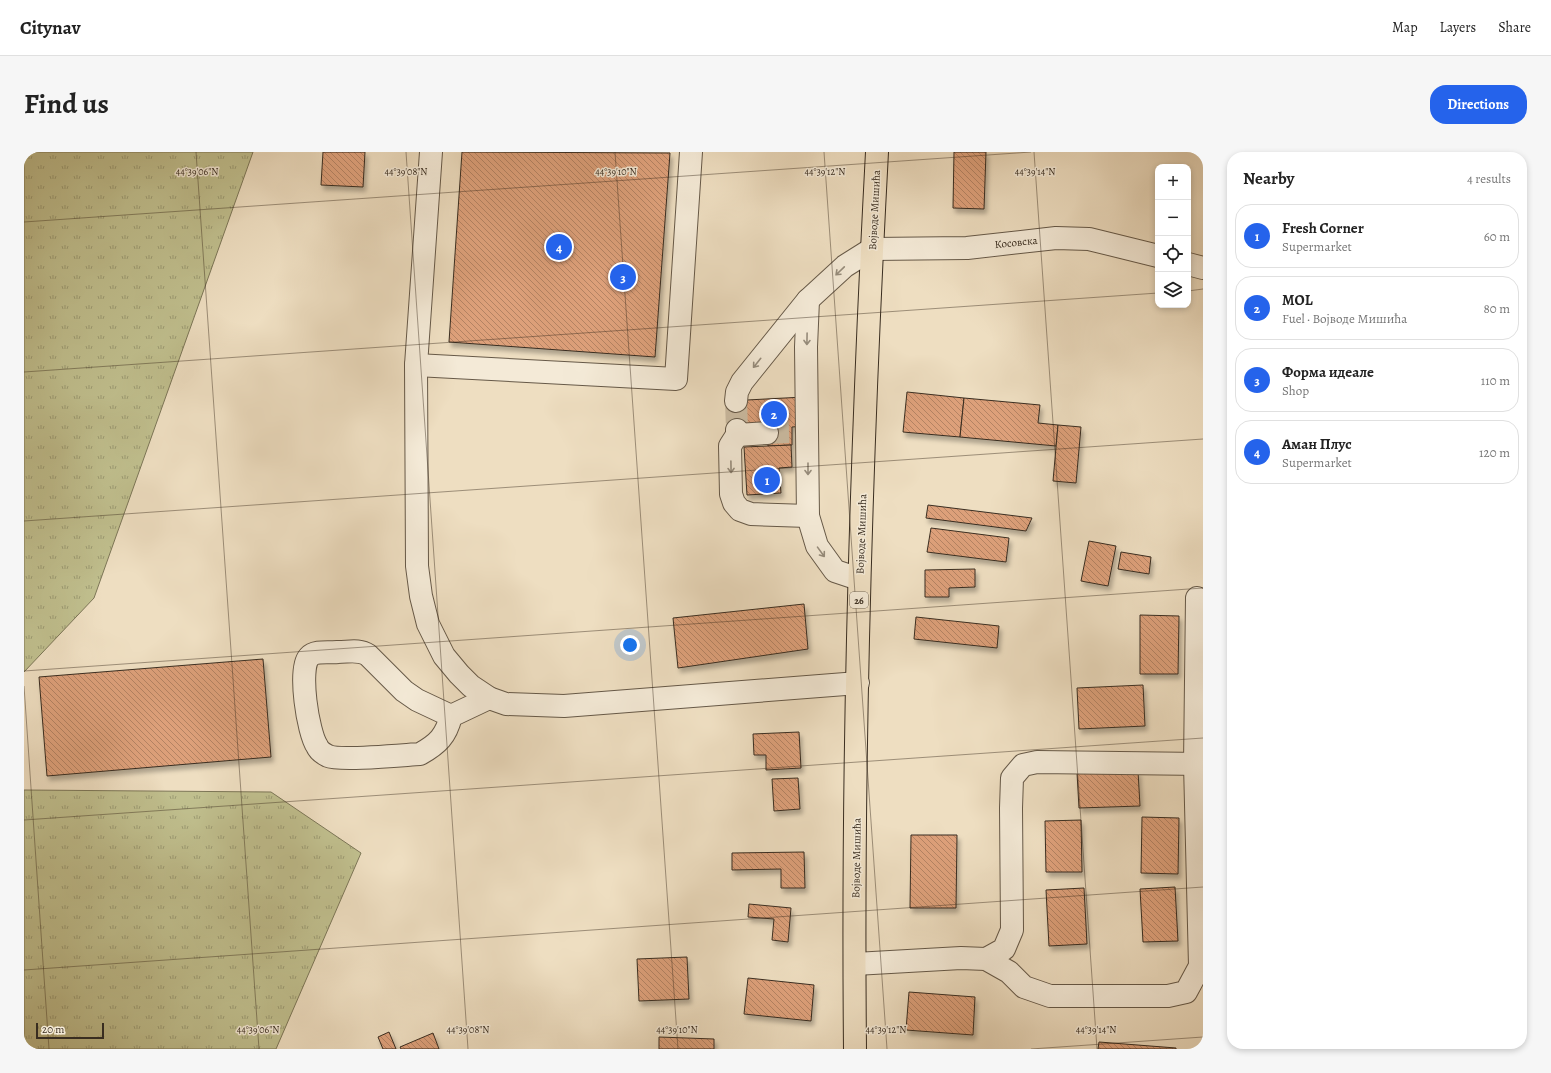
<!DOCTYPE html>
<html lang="en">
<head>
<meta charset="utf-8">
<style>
	:root { --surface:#fff; --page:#f6f6f6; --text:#222; --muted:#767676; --line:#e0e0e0; --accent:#2563eb }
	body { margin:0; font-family:Alegreya,serif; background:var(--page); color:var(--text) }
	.controls { position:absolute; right:12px; top:12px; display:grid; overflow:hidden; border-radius:8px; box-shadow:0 2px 6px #0003 }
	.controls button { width:36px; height:36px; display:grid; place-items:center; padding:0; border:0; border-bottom:1px solid var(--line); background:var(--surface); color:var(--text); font:20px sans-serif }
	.scale { position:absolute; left:12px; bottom:10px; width:68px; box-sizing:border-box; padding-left:4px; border:2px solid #392d20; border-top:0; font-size:11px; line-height:14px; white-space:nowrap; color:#392d20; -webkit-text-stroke:3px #f4ead7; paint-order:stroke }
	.you { position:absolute; left:606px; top:493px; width:14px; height:14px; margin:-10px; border:3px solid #fff; border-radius:50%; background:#1a73e8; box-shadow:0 0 0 6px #1a73e833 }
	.badge { display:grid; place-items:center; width:26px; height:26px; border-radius:50%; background:var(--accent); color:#fff; font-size:13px; font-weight:700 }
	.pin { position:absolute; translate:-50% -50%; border:2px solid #fff; box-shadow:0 1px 4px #0006 }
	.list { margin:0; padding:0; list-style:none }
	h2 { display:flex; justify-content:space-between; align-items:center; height:52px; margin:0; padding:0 16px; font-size:17px }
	h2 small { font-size:13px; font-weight:400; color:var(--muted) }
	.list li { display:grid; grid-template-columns:26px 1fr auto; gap:12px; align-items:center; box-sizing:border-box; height:64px; margin:0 8px 8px; padding:0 8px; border:1px solid var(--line); border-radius:16px }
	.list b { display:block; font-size:15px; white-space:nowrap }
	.list p { margin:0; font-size:13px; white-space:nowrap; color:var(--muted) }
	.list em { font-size:13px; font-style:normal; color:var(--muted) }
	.icon { flex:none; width:22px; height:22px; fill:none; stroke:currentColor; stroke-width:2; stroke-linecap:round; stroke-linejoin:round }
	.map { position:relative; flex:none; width:1179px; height:897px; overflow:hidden; border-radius:16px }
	header { display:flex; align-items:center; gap:24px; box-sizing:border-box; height:56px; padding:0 20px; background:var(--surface); border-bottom:1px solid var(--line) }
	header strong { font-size:19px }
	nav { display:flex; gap:22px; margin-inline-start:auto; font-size:14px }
	.intro { display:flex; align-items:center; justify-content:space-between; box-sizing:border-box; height:96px; padding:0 24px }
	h1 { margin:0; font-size:28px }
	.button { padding:10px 18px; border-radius:16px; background:var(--accent); color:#fff; font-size:14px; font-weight:700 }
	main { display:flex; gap:24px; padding:0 24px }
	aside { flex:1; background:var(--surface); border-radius:16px; box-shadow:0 2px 6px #0003 }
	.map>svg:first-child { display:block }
</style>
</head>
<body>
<header>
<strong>Citynav</strong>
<nav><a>Map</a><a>Layers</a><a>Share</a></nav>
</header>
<div class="intro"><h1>Find us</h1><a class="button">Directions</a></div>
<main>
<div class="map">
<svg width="1179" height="897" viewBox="0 0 1179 897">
	<defs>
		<pattern id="grass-tufts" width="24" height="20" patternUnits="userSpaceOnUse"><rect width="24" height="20" fill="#c0bf8e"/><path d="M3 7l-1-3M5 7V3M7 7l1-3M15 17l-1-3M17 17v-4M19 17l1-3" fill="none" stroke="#9d9c74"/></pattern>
		<pattern id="building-back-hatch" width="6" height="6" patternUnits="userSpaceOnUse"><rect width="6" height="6" fill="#dda07a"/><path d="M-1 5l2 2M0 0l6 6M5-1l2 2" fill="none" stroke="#b48364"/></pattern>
		<filter id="shadow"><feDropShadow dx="2.5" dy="4.5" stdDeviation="2" flood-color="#0004"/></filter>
	</defs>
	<rect width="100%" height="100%" fill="#eedec1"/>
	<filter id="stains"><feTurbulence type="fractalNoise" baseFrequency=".005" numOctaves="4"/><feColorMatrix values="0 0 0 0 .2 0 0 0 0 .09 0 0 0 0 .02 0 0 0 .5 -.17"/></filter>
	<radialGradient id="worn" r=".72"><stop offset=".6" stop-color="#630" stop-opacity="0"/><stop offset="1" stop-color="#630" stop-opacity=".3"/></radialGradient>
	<g fill="url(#grass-tufts)" stroke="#7c7657">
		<polygon points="0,0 229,0 70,446 0,520"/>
		<polygon points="0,638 247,640 337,701 252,897 0,897"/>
	</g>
	<g fill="url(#building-back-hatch)" stroke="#392d20" filter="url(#shadow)">
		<polygon points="299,0 341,0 339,35 297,33"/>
		<polygon points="438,0 646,1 631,205 425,190"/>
		<polygon points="930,0 962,0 960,57 929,56"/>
		<polygon points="883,240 940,246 936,285 879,280"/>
		<polygon points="780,245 781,274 768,275 768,293 744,294 743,276 706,278 704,249"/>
		<polygon points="940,246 1016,253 1014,271 1034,273 1032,294 936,285"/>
		<polygon points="1034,273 1057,275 1052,331 1029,329"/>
		<polygon points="767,293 768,315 755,316 757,341 723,343 720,295"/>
		<polygon points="904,353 1008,366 1002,379 902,366"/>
		<polygon points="907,376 985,386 982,410 903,400"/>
		<polygon points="1065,389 1092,394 1084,434 1057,429"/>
		<polygon points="1097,400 1127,405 1125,422 1094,417"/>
		<polygon points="951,417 951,435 925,436 925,445 901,445 901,418"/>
		<polygon points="780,452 784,497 654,516 649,466"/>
		<polygon points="1116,463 1155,464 1154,522 1116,522"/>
		<polygon points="892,465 975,474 973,496 890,487"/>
		<polygon points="239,507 247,605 23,624 15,525"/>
		<polygon points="1119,533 1121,574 1055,577 1053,536"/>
		<polygon points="775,580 777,616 742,618 742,603 730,603 729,582"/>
		<polygon points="1114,619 1116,654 1055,656 1053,621"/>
		<polygon points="774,626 776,657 750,659 748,627"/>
		<polygon points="1118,665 1155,666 1154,722 1117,721"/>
		<polygon points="1057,668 1058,720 1022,720 1021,669"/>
		<polygon points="887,683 933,683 932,756 886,756"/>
		<polygon points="780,700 781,736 757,736 757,717 708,718 708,701"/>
		<polygon points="1151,735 1154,789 1119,790 1116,737"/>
		<polygon points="1060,736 1063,792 1025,794 1022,738"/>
		<polygon points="725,752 767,756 764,790 748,788 750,767 724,765"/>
		<polygon points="663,805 665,847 615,849 613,807"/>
		<polygon points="724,826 790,833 787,869 720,862"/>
		<polygon points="885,840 951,845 949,883 882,878"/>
		<polygon points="365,880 372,897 359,897 354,885"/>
		<polygon points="409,881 415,897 377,897 376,895"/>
		<polygon points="635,885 690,887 690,897 635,897"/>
		<polygon points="1075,890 1152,896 1152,897 1074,897"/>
	</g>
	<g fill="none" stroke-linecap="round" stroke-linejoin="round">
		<g stroke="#cabba1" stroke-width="22" stroke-dasharray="22 11" stroke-linecap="butt">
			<polyline points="712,249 713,278"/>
			<polyline points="743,281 768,280"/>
		</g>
		<defs>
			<g id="minor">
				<polyline points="407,0 392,213 393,414 397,444 404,472 420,504 435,522 447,534 465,546 482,552 540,554 834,531"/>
				<polyline points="1164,112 1179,116"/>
				<polyline points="784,148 782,195 784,364 793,394 811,419 835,427"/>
				<polyline points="392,213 652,227 667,0"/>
				<polyline points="712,249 713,240 718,230 784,148 821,114 848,97 943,96 1032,86 1065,87 1134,104"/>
				<polyline points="713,278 713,283 706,294 707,342 710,351 716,358 727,362 784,364"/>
				<polyline points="713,283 743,281"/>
				<path d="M 427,564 L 393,548 L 380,539 L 344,503 C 335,497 325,500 314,500 C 306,501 291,498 285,505 C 274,517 284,581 293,594 C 295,599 300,602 304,604 C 316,609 379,603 396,602 C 414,592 422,584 427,564 L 465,546"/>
				<polyline points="962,807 980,797 988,778 987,656 988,626 999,613 1013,610 1179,612"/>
				<polyline points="831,812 937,806 962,807 985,820 1000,835 1026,844 1144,844 1162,840 1176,814 1171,612 1173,446"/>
			</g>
			<path id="major" d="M 831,897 C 828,598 837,299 853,0"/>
		</defs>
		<use href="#minor" stroke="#665948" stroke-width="24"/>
		<use href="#major" stroke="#392d20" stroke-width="24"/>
		<use href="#minor" stroke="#f4ead7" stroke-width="22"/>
		<use href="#major" stroke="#eedec1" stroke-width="22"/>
	</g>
	<defs><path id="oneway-shaft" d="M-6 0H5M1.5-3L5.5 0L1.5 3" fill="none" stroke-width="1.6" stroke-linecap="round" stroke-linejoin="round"/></defs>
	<g stroke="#968c7c">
		<use href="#oneway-shaft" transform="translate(816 119) rotate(136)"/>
		<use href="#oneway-shaft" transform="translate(783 187) rotate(91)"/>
		<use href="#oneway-shaft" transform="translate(733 211) rotate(129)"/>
		<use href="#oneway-shaft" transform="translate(707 315) rotate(89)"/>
		<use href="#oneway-shaft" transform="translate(784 317) rotate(90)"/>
		<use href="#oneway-shaft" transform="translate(797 400) rotate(54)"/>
	</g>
	<path fill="none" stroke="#392d20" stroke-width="1" stroke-opacity="0.45" d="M 172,0 L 235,897M 382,0 L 444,897M 591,0 L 654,897M 800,0 L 863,897M 1010,0 L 1073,897M 0,70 L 1007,0M 1164,139 L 1179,137M 0,220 L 1134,141M 0,369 L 1179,287M 0,519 L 1179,436M 0,534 L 25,897M 0,668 L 1179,586M 0,818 L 1179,735M 1007,897 L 1179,885"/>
	<g text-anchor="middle" stroke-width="3" stroke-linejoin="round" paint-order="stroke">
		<rect fill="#f4ead7" stroke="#716657" stroke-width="1" x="826" y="440" width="18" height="16" rx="3"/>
		<g font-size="10" font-weight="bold" fill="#392d20">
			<text x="835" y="452">26</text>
		</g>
		<g font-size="11" fill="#392d20" stroke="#f4ead7">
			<text transform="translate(850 58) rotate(-87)" y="4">Војводе Мишића</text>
			<text transform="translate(992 90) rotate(-6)" y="4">Косовска</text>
			<text transform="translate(837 382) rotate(-88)" y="4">Војводе Мишића</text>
			<text transform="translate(832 706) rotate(-89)" y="4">Војводе Мишића</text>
		</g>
	</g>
	<g font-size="10" text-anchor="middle" fill="#392d20" stroke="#f4ead7" stroke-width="3" stroke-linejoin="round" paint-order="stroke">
		<text x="173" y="23">44°39'06"N</text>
		<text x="382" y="23">44°39'08"N</text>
		<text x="592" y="23">44°39'10"N</text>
		<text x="801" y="23">44°39'12"N</text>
		<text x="1011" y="23">44°39'14"N</text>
		<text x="234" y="881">44°39'06"N</text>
		<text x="444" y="881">44°39'08"N</text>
		<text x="653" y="881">44°39'10"N</text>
		<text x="862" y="881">44°39'12"N</text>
		<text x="1072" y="881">44°39'14"N</text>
	</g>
	<rect width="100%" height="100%" filter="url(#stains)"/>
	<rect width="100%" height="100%" fill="url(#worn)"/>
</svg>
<div class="controls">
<button>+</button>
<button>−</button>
<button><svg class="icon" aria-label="locate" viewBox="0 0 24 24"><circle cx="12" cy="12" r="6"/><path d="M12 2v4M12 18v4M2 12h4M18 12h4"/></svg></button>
<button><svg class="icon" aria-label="layers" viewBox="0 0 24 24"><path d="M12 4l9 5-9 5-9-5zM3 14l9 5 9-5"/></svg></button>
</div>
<div class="scale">20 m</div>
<div class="you"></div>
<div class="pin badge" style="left:743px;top:328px">1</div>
<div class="pin badge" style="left:750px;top:262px">2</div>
<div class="pin badge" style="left:599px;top:125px">3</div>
<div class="pin badge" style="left:535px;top:95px">4</div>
</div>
<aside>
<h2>Nearby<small>4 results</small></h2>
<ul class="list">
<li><span class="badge">1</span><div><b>Fresh Corner</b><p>Supermarket</p></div><em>60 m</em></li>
<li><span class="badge">2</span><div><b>MOL</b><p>Fuel · Војводе Мишића</p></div><em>80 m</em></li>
<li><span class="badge">3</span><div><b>Форма идеале</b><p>Shop</p></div><em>110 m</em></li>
<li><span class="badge">4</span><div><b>Аман Плус</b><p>Supermarket</p></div><em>120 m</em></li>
</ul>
</aside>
</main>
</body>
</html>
